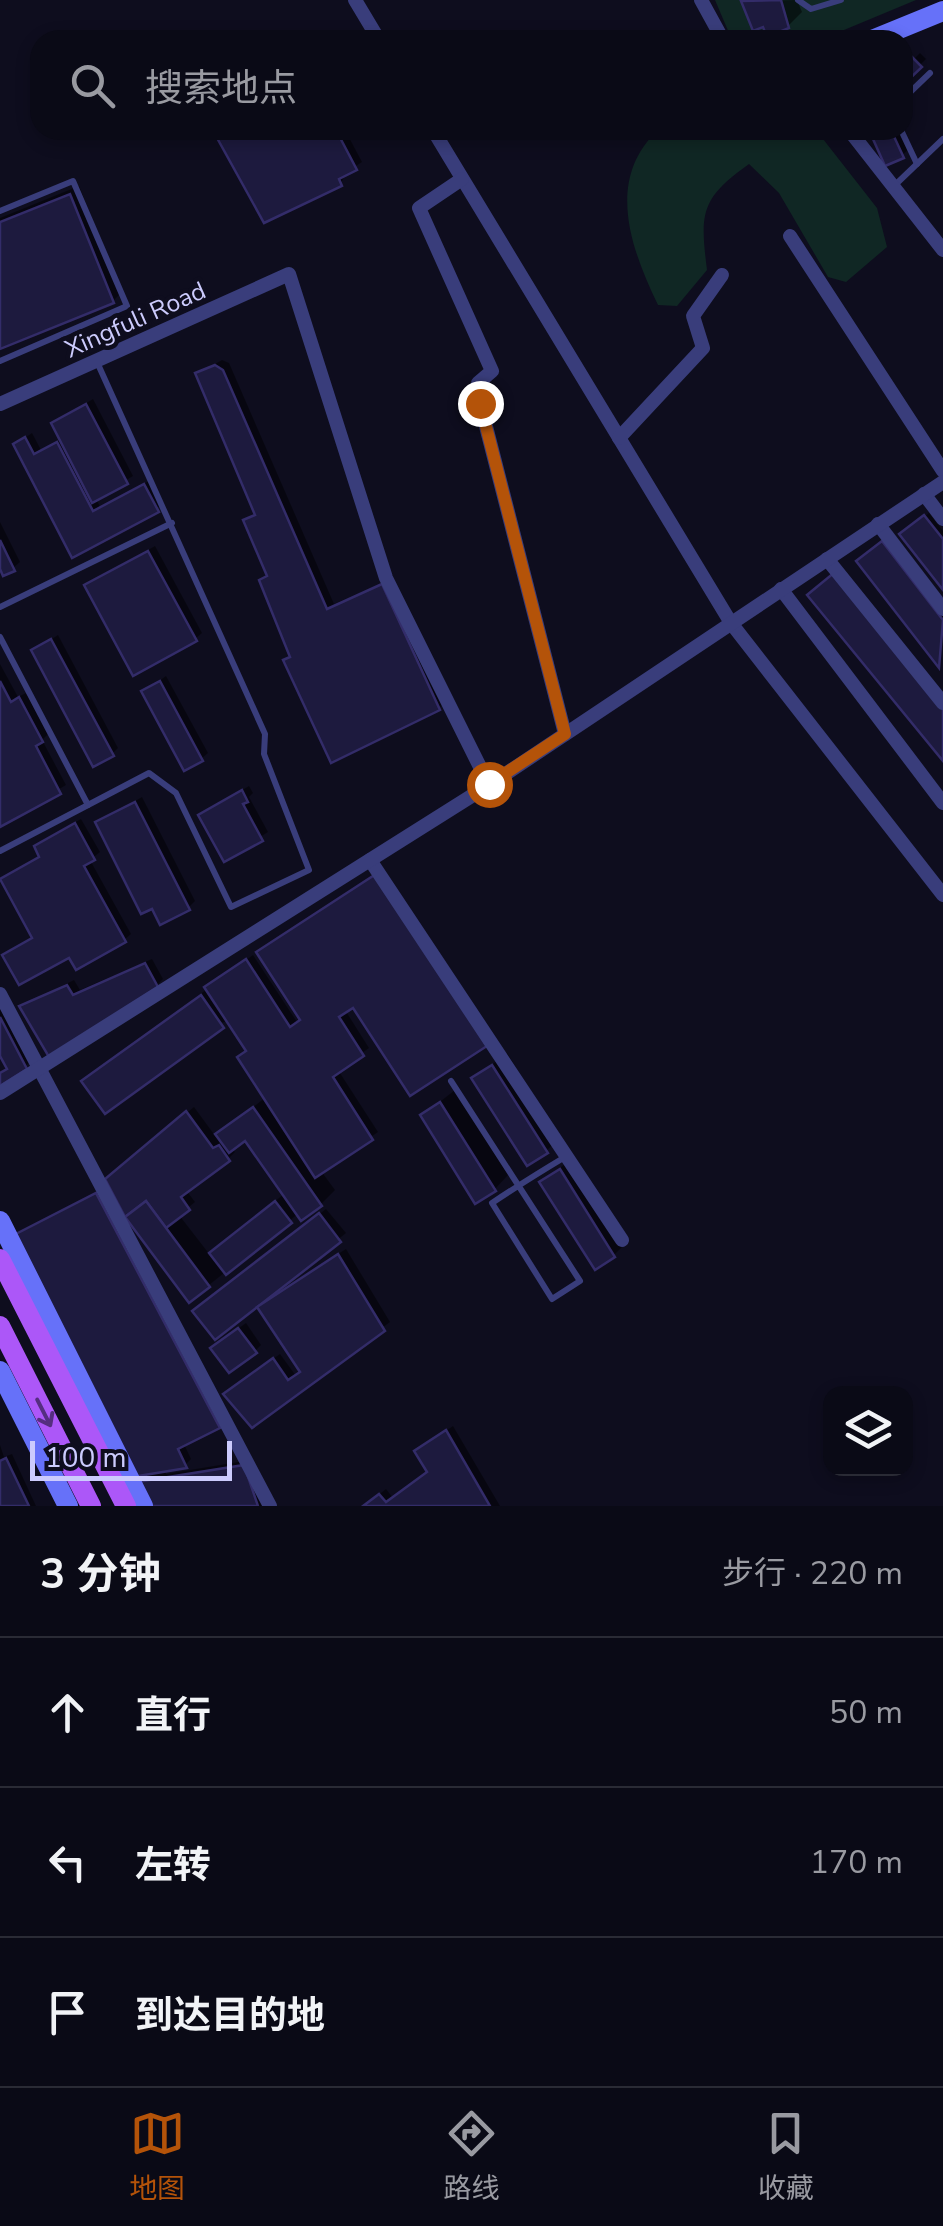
<!DOCTYPE html>
<html lang="zh">
<head>
<meta charset="utf-8">
<style>
	:root { --surface:#0a0a16; --page:#13131f; --text:#f1f3f6; --muted:#999aa1; --line:#2a2b35; --accent:#b45309 }
	body { margin:0; font-family:"Nunito Sans","Noto Sans SC",sans-serif; background:var(--page); color:var(--text) }
	.controls { position:absolute; right:30px; bottom:30px; display:grid; overflow:hidden; border-radius:20px; box-shadow:0 5px 15px #0003 }
	.controls button { width:90px; height:90px; display:grid; place-items:center; padding:0; border:0; border-bottom:2px solid var(--line); background:var(--surface); color:var(--text); font:50px sans-serif }
	.scale { position:absolute; left:30px; bottom:25px; width:202px; box-sizing:border-box; padding-left:10px; border:5px solid #cccbfd; border-top:0; font-size:28px; line-height:35px; white-space:nowrap; color:#cccbfd; -webkit-text-stroke:8px #0e0d1e; paint-order:stroke }
	.stop { position:absolute; width:30px; height:30px; margin:-22px; border:8px solid #b45309; border-radius:50%; background:#fff }
	.stop.end { background:#b45309; border-color:#fff; box-shadow:0 2px 10px #0008 }
	.list { margin:0; padding:0; list-style:none }
	h2 { display:flex; justify-content:space-between; align-items:center; height:130px; margin:0; padding:0 40px; font-size:42px }
	h2 small { font-size:32px; font-weight:400; color:var(--muted) }
	.list li { display:grid; grid-template-columns:65px 1fr auto; gap:30px; align-items:center; box-sizing:border-box; height:150px; padding:0 40px; border-top:2px solid var(--line) }
	.list b { display:block; font-size:38px; white-space:nowrap }
	.list em { font-size:32px; font-style:normal; color:var(--muted) }
	.icon { flex:none; width:55px; height:55px; fill:none; stroke:currentColor; stroke-width:2; stroke-linecap:round; stroke-linejoin:round }
	.map { position:relative; flex:none; width:943px; height:1506px; overflow:hidden }
	.search { position:absolute; background:var(--surface); box-shadow:0 5px 15px #0003; left:30px; right:30px; top:30px; height:110px; display:flex; align-items:center; gap:25px; box-sizing:border-box; padding:0 35px; border-radius:30px; color:var(--muted); font-size:38px }
	.sheet { height:580px; background:var(--surface) }
	nav { display:flex; justify-content:space-around; align-items:center; box-sizing:border-box; height:140px; border-top:2px solid var(--line); background:var(--surface); font-size:28px; color:var(--muted) }
	nav a { display:grid; justify-items:center; gap:5px }
	nav .on { color:var(--accent) }
	.map>svg:first-child { display:block }
</style>
</head>
<body>
<div class="map">
<svg width="943" height="1506" viewBox="0 0 943 1506">
	<rect width="100%" height="100%" fill="#0e0d1e"/>
	<g fill="#102724">
		<polygon points="715,0 916,0 820,40 732,40"/>
		<path d="M 658,130 L 816,130 L 877,208 L 887,247 L 846,282 L 828,277 L 779,193 L 749,164 C 700,199 700,213 707,270 L 677,306 L 658,305 C 631,249 605,180 658,130 Z"/>
	</g>
	<g fill="#0007" fill-rule="evenodd">
		<polygon points="797,0 802,12 788,26 744,1"/>
		<polygon points="920,53 926,59 903,82 903,70"/>
		<polygon points="226,130 345,130 362,162 345,173 341,184 219,137"/>
		<polygon points="872,130 900,130 909,149 902,155"/>
		<polygon points="79,186 122,292 113,301 0,346 0,218"/>
		<polygon points="222,360 229,363 334,604 389,580 445,702 439,708 286,660 292,654 262,580 269,573 246,521 257,513 198,374"/>
		<polygon points="93,399 133,476 96,498 100,507 151,480 164,504 73,554 16,444 32,433 41,450 62,439 54,423"/>
		<polygon points="929,513 943,531 943,586 903,535"/>
		<polygon points="0,522 20,562 13,568 0,564"/>
		<polygon points="887,539 943,612 940,665 860,561"/>
		<polygon points="155,546 202,633 195,639 88,585"/>
		<polygon points="58,635 118,748 112,754 34,651"/>
		<polygon points="0,664 18,697 26,693 48,734 42,740 66,785 0,824"/>
		<polygon points="166,676 208,753 201,759 144,692"/>
		<polygon points="249,786 253,793 249,797 268,832 225,859 201,815"/>
		<polygon points="142,797 195,901 188,908 98,823"/>
		<polygon points="81,819 100,852 90,860 131,934 124,940 70,954 5,955 34,936 3,880 41,855 37,847 43,840"/>
		<path d="M 383,869 L 353,1005 L 345,1010 L 369,1048 L 338,1070 L 378,1132 L 321,1171 L 335,1190 L 321,1204 L 302,1218 L 299,1213 L 209,1285 L 114,1173 L 194,1107 L 216,1137 L 266,1097 L 248,1050 L 229,1020 L 91,1075 L 253,955 L 297,1022 L 302,1019 L 259,952 ZM 245,1138 L 285,1193 L 210,1255 L 179,1215 L 195,1202 L 186,1190 L 228,1159 L 235,1152 L 231,1148 Z"/>
		<polygon points="152,959 163,979 157,985 22,1006 74,980 80,990"/>
		<polygon points="0,1000 32,1061 0,1083 0,1073 9,1068 0,1050"/>
		<polygon points="507,1053 560,1138 546,1151 475,1078"/>
		<polygon points="455,1090 508,1175 495,1189 423,1115"/>
		<polygon points="574,1157 627,1242 614,1255 542,1182"/>
		<polygon points="103,1189 225,1420 184,1444 191,1459 185,1465 165,1469 166,1474 250,1460 269,1506 151,1506 140,1483 151,1471 15,1236"/>
		<polygon points="326,1209 346,1233 280,1286 282,1289 346,1249 390,1322 252,1425 232,1388 280,1354 296,1376 302,1371 258,1303 202,1305"/>
		<polygon points="246,1323 261,1345 255,1351 220,1342"/>
		<polygon points="453,1426 500,1506 365,1506 386,1489 393,1498 430,1471 417,1451"/>
		<polygon points="0,1445 4,1457 12,1454 36,1506 0,1506"/>
	</g>
	<g fill="#1d1a3e" stroke="#332c69" stroke-width="2.5">
		<polygon points="781,0 789,28 767,37 763,27 753,31 741,1"/>
		<polygon points="912,57 922,67 903,85 903,66"/>
		<polygon points="228,130 336,130 357,170 339,179 342,186 264,223 216,136"/>
		<polygon points="869,130 891,130 904,158 885,166"/>
		<polygon points="70,194 114,303 0,349 0,222"/>
		<polygon points="215,365 223,370 327,609 382,584 440,710 331,763 283,660 290,657 259,580 267,576 243,520 255,515 195,373"/>
		<polygon points="86,404 128,484 92,503 51,423"/>
		<polygon points="25,437 34,454 57,442 93,511 144,484 159,512 72,558 13,444"/>
		<polygon points="924,515 943,539 943,590 899,534"/>
		<polygon points="0,540 15,571 3,576 0,569"/>
		<polygon points="882,541 943,620 939,668 856,561"/>
		<polygon points="148,551 197,641 133,676 84,585"/>
		<polygon points="835,572 943,709 943,761 807,595"/>
		<polygon points="51,639 114,756 93,767 31,650"/>
		<polygon points="0,681 11,702 19,697 43,742 36,746 61,794 0,827"/>
		<polygon points="160,681 203,761 184,771 141,691"/>
		<polygon points="242,790 248,802 243,804 263,841 224,862 198,815"/>
		<polygon points="135,802 190,910 160,925 152,909 141,914 95,822"/>
		<polygon points="75,823 95,860 84,866 126,942 76,970 69,958 19,985 2,955 32,938 0,879 39,857 34,846"/>
		<polygon points="376,874 487,1046 410,1096 353,1008 339,1017 364,1056 333,1077 373,1140 315,1178 237,1057 246,1051 204,987 246,959 290,1027 300,1020 256,952"/>
		<polygon points="145,963 158,987 49,1057 19,1006 67,985 73,995"/>
		<polygon points="201,995 224,1028 105,1114 81,1081"/>
		<polygon points="0,1017 27,1069 0,1086 0,1073 7,1069 0,1056"/>
		<polygon points="492,1065 548,1153 527,1166 471,1078"/>
		<polygon points="440,1102 496,1191 475,1204 420,1115"/>
		<polygon points="253,1107 322,1206 301,1221 245,1141 229,1153 215,1134"/>
		<polygon points="186,1111 213,1148 219,1145 230,1161 181,1197 190,1210 166,1228 146,1201 125,1217 105,1179"/>
		<polygon points="560,1169 615,1257 595,1270 539,1182"/>
		<polygon points="96,1193 220,1428 178,1449 187,1468 132,1477 12,1236"/>
		<polygon points="146,1201 210,1287 189,1303 125,1217"/>
		<polygon points="275,1201 292,1223 226,1275 209,1253"/>
		<polygon points="319,1213 341,1242 215,1340 192,1311"/>
		<polygon points="338,1254 385,1331 252,1428 223,1394 273,1358 288,1380 300,1372 257,1307"/>
		<polygon points="238,1328 257,1353 229,1373 210,1348"/>
		<polygon points="446,1430 490,1506 363,1506 379,1494 386,1502 427,1472 414,1451"/>
		<polygon points="6,1458 29,1506 0,1506 0,1461"/>
		<polygon points="244,1465 258,1506 149,1506 137,1482"/>
	</g>
	<g fill="none" stroke-linecap="round" stroke-linejoin="round">
		<g stroke="#393d7b" stroke-width="6">
			<polyline points="798,0 811,9 841,0"/>
			<polyline points="903,99 930,73"/>
			<polyline points="901,130 917,164"/>
			<polyline points="894,186 943,139"/>
			<polyline points="0,211 73,181 127,306 0,361"/>
			<polyline points="0,607 172,523"/>
			<polyline points="0,637 88,805 149,773 176,793 231,907 309,870 264,754 265,734 97,362"/>
			<polyline points="0,851 88,805"/>
			<path d="M 451,1081 L 580,1281 L 552,1299 L 492,1203 C 516,1187 540,1172 565,1157"/>
		</g>
		<g stroke="#393d7b" stroke-width="14">
			<polyline points="355,0 379,40"/>
			<polyline points="701,0 723,40"/>
			<polyline points="433,130 731,623 943,895"/>
			<polyline points="849,130 943,250"/>
			<polyline points="462,179 419,208 492,371 478,383 480,403 565,734"/>
			<polyline points="790,236 943,471"/>
			<polyline points="0,404 289,274 386,578 489,785"/>
			<polyline points="619,438 703,348 693,316 722,275"/>
			<polyline points="924,494 943,519"/>
			<polyline points="878,524 943,609"/>
			<polyline points="827,559 943,703"/>
			<polyline points="781,589 943,803"/>
			<polyline points="370,860 622,1240"/>
			<polyline points="0,994 270,1506"/>
			<polyline points="0,1093 489,785 943,482"/>
		</g>
		<g stroke="#6671f9" stroke-width="20">
			<polyline points="872,40 943,11"/>
			<polyline points="0,1221 143,1506"/>
			<polyline points="0,1371 68,1506"/>
		</g>
		<g stroke="#ac57f8" stroke-width="20">
			<polyline points="0,1259 126,1506"/>
			<polyline points="0,1326 91,1506"/>
		</g>
	</g>
	<defs><path id="oneway-shaft" d="M-6 0H5M1.5-3L5.5 0L1.5 3" fill="none" stroke-width="1.6" stroke-linecap="round" stroke-linejoin="round" transform="scale(2.5)"/></defs>
	<use stroke="#552e80" href="#oneway-shaft" transform="translate(44 1413) rotate(63)"/>
	<g fill="none" stroke-linecap="round" stroke-linejoin="round">
		<polyline stroke="#b45309" stroke-width="12" points="480,403 565,734 489,784"/>
	</g>
	<g text-anchor="middle" stroke-width="9" stroke-linejoin="round" paint-order="stroke">
		<g font-size="25" fill="#cccbfd" stroke="#0e0d1e">
			<text transform="translate(135 319) rotate(-24)" y="9">Xingfuli Road</text>
		</g>
	</g>
</svg>
<div class="controls">
<button><svg class="icon" aria-label="layers" viewBox="0 0 24 24"><path d="M12 4l9 5-9 5-9-5zM3 14l9 5 9-5"/></svg></button>
</div>
<div class="scale">100 m</div>
<div class="stop" style="left:489px;top:784px"></div>
<div class="stop end" style="left:480px;top:403px"></div>
<div class="search"><svg class="icon" aria-label="search" viewBox="0 0 24 24"><circle cx="10" cy="10" r="6"/><path d="M15 15l6 6"/></svg>搜索地点</div>
</div>
<section class="sheet">
<h2>3 分钟<small>步行 · 220 m</small></h2>
<ul class="list">
<li><svg class="icon" aria-label="ahead" viewBox="0 0 24 24"><path d="M12 20V5M6 11l6-6 6 6"/></svg><div><b>直行</b></div><em>50 m</em></li>
<li><svg class="icon" aria-label="left" viewBox="0 0 24 24"><path d="M17 20v-9H6M10 6l-5 5 5 5"/></svg><div><b>左转</b></div><em>170 m</em></li>
<li><svg class="icon" aria-label="arrive" viewBox="0 0 24 24"><path d="M6 21V4h12l-3 4 3 4H6"/></svg><div><b>到达目的地</b></div></li>
</ul>
</section>
<nav>
<a class="on"><svg class="icon" aria-label="map" viewBox="0 0 24 24"><path d="M3 6l6-2 6 2 6-2v14l-6 2-6-2-6 2zM9 4v14M15 6v14"/></svg>地图</a>
<a><svg class="icon" aria-label="directions" viewBox="0 0 24 24"><path d="M12 3l9 9-9 9-9-9zM9 14v-3h6M13 9l2 2-2 2"/></svg>路线</a>
<a><svg class="icon" aria-label="saved" viewBox="0 0 24 24"><path d="M7 4h10v16l-5-4-5 4z"/></svg>收藏</a>
</nav>
</body>
</html>
